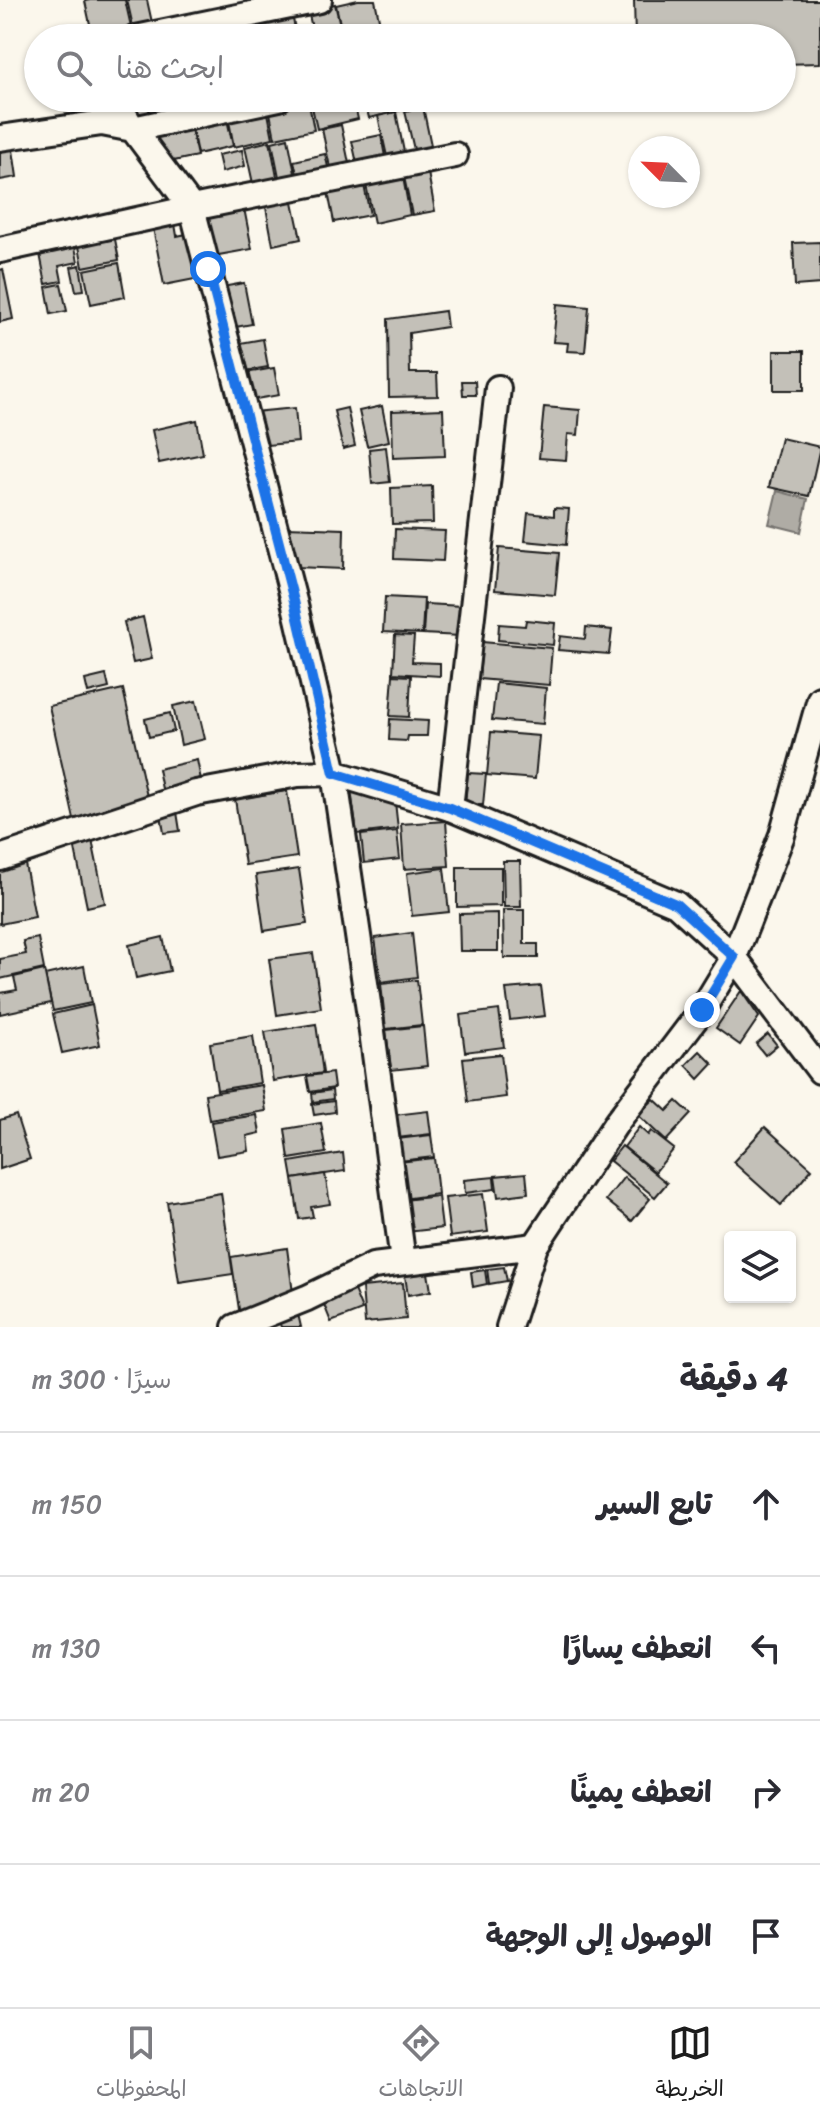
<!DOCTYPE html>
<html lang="ar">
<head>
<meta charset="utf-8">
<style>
	:root { --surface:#fff; --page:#f2f2f3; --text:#2b2b33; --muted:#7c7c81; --line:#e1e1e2; --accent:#1c1c1c }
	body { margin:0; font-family:Sriracha,"Playpen Sans Arabic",sans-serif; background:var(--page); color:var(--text); direction:rtl }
	.controls { position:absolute; right:24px; bottom:24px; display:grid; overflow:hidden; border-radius:8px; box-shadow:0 2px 6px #0004 }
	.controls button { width:72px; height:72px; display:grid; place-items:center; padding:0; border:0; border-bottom:2px solid var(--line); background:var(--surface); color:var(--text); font:40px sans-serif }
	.compass { position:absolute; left:628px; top:136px; width:72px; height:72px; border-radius:50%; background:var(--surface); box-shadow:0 2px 6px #0004; rotate:294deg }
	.stop { position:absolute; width:24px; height:24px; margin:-18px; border:6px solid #1a73e8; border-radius:50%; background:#fff }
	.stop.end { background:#1a73e8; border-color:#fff; box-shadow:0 2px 8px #0008 }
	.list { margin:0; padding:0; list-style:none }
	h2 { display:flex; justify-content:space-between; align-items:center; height:104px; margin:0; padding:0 32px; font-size:34px }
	h2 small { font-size:26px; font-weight:400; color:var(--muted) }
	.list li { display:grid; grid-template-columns:52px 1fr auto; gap:24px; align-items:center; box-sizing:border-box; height:144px; padding:0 32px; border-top:2px solid var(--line) }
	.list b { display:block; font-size:30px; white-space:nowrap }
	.list em { font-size:26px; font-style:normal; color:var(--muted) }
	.icon { flex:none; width:44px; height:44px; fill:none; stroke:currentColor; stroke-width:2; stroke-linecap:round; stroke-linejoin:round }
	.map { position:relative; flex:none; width:820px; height:1327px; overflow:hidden; direction:ltr }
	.search { position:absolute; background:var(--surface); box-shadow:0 2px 6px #0004; left:24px; right:24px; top:24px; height:88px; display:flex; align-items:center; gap:20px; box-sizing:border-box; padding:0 28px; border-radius:44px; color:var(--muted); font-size:30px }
	.sheet { height:680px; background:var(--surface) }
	nav { display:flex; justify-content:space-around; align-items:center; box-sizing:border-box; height:112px; border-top:2px solid var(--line); background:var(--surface); font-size:22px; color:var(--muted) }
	nav a { display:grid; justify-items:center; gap:4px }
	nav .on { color:var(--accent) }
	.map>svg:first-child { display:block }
</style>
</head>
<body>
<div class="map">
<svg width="820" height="1327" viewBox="0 0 820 1327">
	<rect width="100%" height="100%" fill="#fbf7ec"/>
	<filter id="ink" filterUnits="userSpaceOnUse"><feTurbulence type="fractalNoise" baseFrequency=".0125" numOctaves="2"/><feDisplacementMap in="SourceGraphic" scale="16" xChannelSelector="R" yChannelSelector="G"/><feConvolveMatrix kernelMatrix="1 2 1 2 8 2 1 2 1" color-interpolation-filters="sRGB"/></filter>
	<g filter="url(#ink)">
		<polygon fill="#afaca5" stroke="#74726e" stroke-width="2" points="777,491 808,499 801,532 769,524"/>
		<g fill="#c3c0b8" stroke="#1c1c1c" stroke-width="2">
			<polygon points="90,0 125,0 132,31 93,38 85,1"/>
			<polygon points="127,0 147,0 153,27 134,31"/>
			<polygon points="358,0 375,0 382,34 362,38 343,38 336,5"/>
			<polygon points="634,0 820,0 820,63 782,64 782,38 635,38"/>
			<polygon points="335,4 343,38 314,38 308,10"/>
			<polygon points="291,10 297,38 253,38 249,19"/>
			<polygon points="121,98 147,98 151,117 136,121"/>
			<polygon points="147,98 191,98 193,108 151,117"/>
			<polygon points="310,98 353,98 358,119 317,129"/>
			<polygon points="364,98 393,98 396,112 369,118"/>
			<polygon points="395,98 420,98 421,106 397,111"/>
			<polygon points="308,99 314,130 275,138 269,108"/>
			<polygon points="423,107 432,150 415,154 405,111"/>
			<polygon points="267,108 273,138 234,147 228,116"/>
			<polygon points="396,112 405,157 388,161 378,116"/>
			<polygon points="226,115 233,146 197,154 191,124"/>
			<polygon points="190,124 197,156 169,162 152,132"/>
			<polygon points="341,125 350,168 331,172 322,129"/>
			<polygon points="381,135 386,162 358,168 352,141"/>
			<polygon points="288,138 296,178 280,182 272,142"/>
			<polygon points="270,141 278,182 254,188 245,147"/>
			<polygon points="12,143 17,177 0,180 0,145"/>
			<polygon points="242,150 245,166 222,172 218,155"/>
			<polygon points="325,154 329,171 298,178 294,161"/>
			<polygon points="427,167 435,211 412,215 403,172"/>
			<polygon points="402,172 410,215 374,223 365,180"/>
			<polygon points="363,180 370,215 334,222 327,187"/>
			<polygon points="292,197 301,239 273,245 265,202"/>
			<polygon points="243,203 252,249 213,256 204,211"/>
			<polygon points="175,224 177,236 191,233 200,278 164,285 153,228"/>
			<polygon points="114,234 119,260 83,267 78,241"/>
			<polygon points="74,242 78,262 59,266 62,281 46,284 39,249"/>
			<polygon points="820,242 820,284 795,286 793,243"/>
			<polygon points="119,263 125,297 91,304 84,270"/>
			<polygon points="80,265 84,290 76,291 71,267"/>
			<polygon points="3,269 13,319 0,322 0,270"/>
			<polygon points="244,283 252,324 230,328 222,287"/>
			<polygon points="61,284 67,311 51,314 46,287"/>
			<polygon points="557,304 589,307 585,352 567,351 568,343 553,342"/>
			<polygon points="445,311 447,327 409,333 410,373 437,373 438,396 389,397 388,319"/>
			<polygon points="263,339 268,367 240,372 235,344"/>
			<rect x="774" y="351" width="30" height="39"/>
			<polygon points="274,368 279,395 245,401 240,374"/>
			<polygon points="462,381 475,381 476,395 463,395"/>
			<polygon points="382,406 389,441 367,446 359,411"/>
			<polygon points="544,407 580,410 578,435 568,434 566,460 539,458"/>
			<polygon points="295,408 298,442 257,446 254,412"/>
			<polygon points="347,408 355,446 343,449 334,411"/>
			<polygon points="443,409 445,456 393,458 392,411"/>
			<polygon points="197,420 203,454 159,463 152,430"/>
			<polygon points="781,438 820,447 809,496 769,487"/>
			<polygon points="386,447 390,482 372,484 369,449"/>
			<polygon points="432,486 433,523 392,524 391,488"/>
			<polygon points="554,508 569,509 566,545 525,541 528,513 554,516"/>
			<polygon points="286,527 344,529 343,569 296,567"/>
			<polygon points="395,529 445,531 443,561 394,559"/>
			<polygon points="499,548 559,553 555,595 495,590"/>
			<polygon points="385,597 424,599 422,634 383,632"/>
			<polygon points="425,604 462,606 460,636 423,634"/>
			<polygon points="143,617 152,659 133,663 124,622"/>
			<polygon points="526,620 555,623 553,645 498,640 499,624 525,626"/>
			<polygon points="586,627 612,630 609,654 558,650 560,636 585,639"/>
			<polygon points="395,635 414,636 412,662 440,663 440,676 393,673"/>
			<polygon points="482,642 552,648 549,685 479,679"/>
			<polygon points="106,675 109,688 88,693 85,680"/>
			<polygon points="393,675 411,676 409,717 390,716"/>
			<polygon points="496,683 546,688 543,724 492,720"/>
			<polygon points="123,689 148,801 74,819 49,706"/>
			<polygon points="196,701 205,739 181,745 173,706"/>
			<polygon points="170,713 174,731 149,737 145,719"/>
			<polygon points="390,719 428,721 427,736 408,736 407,741 389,740"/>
			<polygon points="491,732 539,736 535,779 487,775"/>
			<polygon points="197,760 201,780 162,789 158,769"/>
			<polygon points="468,773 486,774 483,805 465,804"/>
			<polygon points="351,790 395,802 398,829 357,834"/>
			<polygon points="287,791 297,857 245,865 235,799"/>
			<polygon points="177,812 180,831 164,833 161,815"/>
			<polygon points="446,821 449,866 404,869 401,824"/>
			<polygon points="397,831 400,859 364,863 361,835"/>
			<polygon points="92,840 105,903 87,907 74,844"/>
			<polygon points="503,861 520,861 521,907 504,907"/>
			<polygon points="25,864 35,917 0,924 0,869"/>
			<polygon points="457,867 501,867 501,906 457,907"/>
			<polygon points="444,868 449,912 412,916 407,873"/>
			<polygon points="299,869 307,924 264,931 256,875"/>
			<polygon points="503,910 524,910 524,944 538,944 538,958 504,958"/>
			<polygon points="498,913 498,951 460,951 459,914"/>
			<polygon points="412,933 417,977 381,982 375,938"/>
			<polygon points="163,937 170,971 136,978 129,945"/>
			<polygon points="38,938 44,969 0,979 0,959 26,954 23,941"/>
			<polygon points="313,953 321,1008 277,1015 269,959"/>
			<polygon points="84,966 91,1003 53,1011 45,975"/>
			<polygon points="44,970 51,1003 0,1014 0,993 17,990 14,977"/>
			<polygon points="417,980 422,1025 386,1029 381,984"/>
			<polygon points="541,986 545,1016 510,1020 506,989"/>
			<polygon points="741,991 759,1017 740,1045 716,1028"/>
			<polygon points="92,1005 100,1045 62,1053 53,1014"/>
			<polygon points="499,1010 504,1047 465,1052 460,1015"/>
			<polygon points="316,1024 323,1073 273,1081 265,1032"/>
			<polygon points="423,1026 427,1066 391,1070 386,1030"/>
			<polygon points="768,1034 777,1045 765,1055 756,1044"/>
			<polygon points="253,1036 260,1083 217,1090 210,1043"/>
			<polygon points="700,1051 713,1064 699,1079 686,1065"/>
			<polygon points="501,1054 506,1097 468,1102 463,1058"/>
			<polygon points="332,1073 334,1088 310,1092 307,1076"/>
			<polygon points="262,1085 266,1111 209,1120 205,1094"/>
			<polygon points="332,1090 333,1099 313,1102 312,1093"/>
			<polygon points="654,1099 667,1111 677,1101 691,1114 666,1141 638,1115"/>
			<polygon points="334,1101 335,1112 314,1115 312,1104"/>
			<polygon points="428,1111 431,1134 397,1138 394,1115"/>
			<polygon points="16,1115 30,1159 0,1169 0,1120"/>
			<polygon points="257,1115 260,1133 247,1136 249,1151 217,1156 211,1122"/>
			<polygon points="321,1123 326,1153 289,1159 285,1129"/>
			<polygon points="639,1127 648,1135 651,1131 674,1149 655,1172 624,1147"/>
			<polygon points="765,1127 812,1169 781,1205 733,1162"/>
			<polygon points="431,1135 434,1157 399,1161 397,1139"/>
			<polygon points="622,1146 667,1183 655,1197 610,1161"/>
			<polygon points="343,1153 345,1171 293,1179 290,1162"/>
			<polygon points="434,1158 438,1194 403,1199 399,1162"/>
			<polygon points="526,1173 528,1193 498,1197 495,1176"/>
			<polygon points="325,1174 330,1204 311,1207 313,1217 299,1219 293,1179"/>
			<polygon points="494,1177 495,1189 465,1193 464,1180"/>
			<polygon points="624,1177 650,1199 632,1221 606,1200"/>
			<polygon points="221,1193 233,1274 179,1282 167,1202"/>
			<polygon points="483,1194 488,1232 450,1237 445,1198"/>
			<polygon points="438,1196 442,1228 407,1232 404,1200"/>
			<polygon points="287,1248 293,1293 240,1316 231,1257"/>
			<polygon points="504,1267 507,1281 489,1284 487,1269"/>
			<polygon points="485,1270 487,1284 473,1287 471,1272"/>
			<polygon points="428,1273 431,1291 408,1295 405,1276"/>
			<polygon points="403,1283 406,1319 365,1323 362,1287"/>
			<polygon points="354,1290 362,1310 331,1322 323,1302"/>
			<polygon points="298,1314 301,1327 281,1327 278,1319"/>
		</g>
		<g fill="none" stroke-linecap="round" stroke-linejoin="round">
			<defs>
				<g id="minor">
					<polyline points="136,38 319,0"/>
					<polyline points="114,98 133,129 279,98"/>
					<polyline points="0,138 102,123 133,129 192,208 294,601 334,773 370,1017 403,1261"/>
					<polyline points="0,250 192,208 455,155"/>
					<polyline points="450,808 498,388"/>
					<polyline points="0,858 196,793 298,774 334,773 450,808 676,904 734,957 820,1071"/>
					<polyline points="235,1327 307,1298 373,1266 535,1246"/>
					<polyline points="509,1327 535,1246 617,1122 702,1010 734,957 782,835 820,699"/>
				</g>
			</defs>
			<use href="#minor" stroke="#1c1c1c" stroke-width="30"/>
			<use href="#minor" stroke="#fbf7ec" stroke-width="24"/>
		</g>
	</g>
	<g fill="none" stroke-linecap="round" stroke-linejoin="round" filter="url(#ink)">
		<polyline stroke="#1a73e8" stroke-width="10" points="208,269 294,601 334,773 450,808 676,904 734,957 702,1010"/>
	</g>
</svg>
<div class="controls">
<button><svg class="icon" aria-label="layers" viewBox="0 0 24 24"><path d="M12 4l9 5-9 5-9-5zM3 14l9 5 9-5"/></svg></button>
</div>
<svg class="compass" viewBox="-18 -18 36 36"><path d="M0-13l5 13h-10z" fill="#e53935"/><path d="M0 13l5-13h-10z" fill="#7c7c81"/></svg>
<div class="stop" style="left:208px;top:269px"></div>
<div class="stop end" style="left:702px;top:1010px"></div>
<div class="search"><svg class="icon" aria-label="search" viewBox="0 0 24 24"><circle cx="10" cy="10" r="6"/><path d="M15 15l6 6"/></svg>ابحث هنا</div>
</div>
<section class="sheet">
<h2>4 دقيقة<small>سيرًا · 300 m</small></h2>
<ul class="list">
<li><svg class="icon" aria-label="ahead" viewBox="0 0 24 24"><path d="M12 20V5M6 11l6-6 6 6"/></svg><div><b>تابع السير</b></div><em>150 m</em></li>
<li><svg class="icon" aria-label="left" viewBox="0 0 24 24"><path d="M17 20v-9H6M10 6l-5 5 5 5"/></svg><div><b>انعطف يسارًا</b></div><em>130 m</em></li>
<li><svg class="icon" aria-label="right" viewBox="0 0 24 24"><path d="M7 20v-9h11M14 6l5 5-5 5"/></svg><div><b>انعطف يمينًا</b></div><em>20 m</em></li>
<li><svg class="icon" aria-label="arrive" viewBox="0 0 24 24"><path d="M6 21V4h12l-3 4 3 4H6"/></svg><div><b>الوصول إلى الوجهة</b></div></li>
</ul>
</section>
<nav>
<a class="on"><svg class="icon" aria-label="map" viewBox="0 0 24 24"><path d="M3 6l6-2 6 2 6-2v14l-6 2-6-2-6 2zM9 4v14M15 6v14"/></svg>الخريطة</a>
<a><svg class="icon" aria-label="directions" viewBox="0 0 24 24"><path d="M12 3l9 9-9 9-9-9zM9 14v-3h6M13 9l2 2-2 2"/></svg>الاتجاهات</a>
<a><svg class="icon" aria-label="saved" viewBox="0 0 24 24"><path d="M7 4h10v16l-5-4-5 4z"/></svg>المحفوظات</a>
</nav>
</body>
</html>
